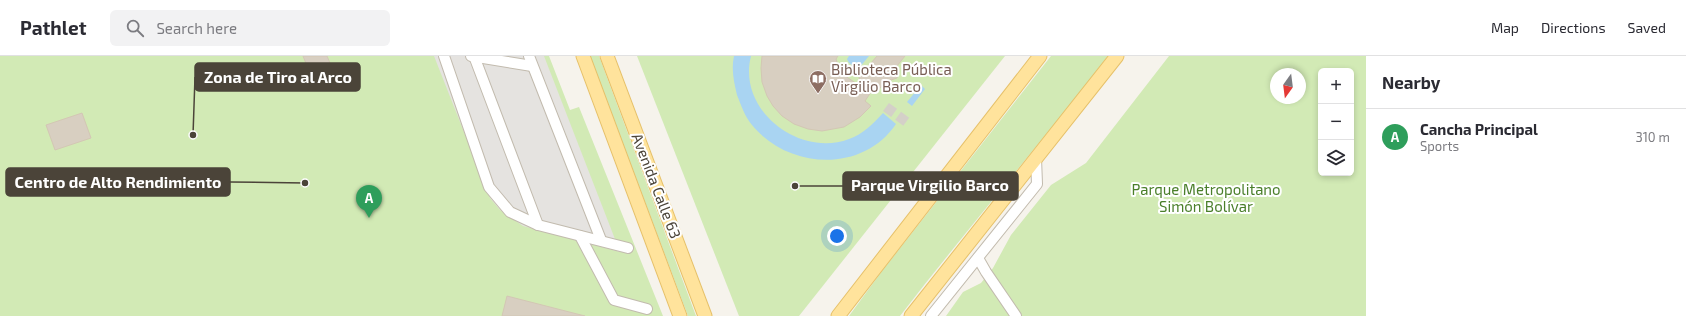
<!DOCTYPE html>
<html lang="en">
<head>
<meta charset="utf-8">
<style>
	:root { --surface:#fff; --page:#f2f2f3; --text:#2b2b33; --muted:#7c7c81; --line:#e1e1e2; --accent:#1a73e8 }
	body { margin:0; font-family:"Exo 2",sans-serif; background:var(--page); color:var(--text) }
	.controls { position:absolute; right:12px; top:12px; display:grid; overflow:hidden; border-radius:6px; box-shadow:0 2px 6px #0003 }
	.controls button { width:36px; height:36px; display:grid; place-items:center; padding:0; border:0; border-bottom:1px solid var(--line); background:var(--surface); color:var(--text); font:20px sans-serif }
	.compass { position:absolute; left:1270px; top:12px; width:36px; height:36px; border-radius:50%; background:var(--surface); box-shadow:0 2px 6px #0003; rotate:194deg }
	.you { position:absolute; left:837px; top:180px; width:14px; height:14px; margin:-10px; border:3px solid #fff; border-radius:50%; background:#1a73e8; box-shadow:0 0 0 6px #1a73e833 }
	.badge { display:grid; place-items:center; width:26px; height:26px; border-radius:50%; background:var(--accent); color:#fff; font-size:13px; font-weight:700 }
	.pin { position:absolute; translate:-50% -33px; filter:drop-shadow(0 1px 2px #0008) }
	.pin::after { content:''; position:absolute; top:21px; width:14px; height:12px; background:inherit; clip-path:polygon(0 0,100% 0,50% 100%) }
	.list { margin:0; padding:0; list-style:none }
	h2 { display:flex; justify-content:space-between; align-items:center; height:52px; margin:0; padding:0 16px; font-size:17px }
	h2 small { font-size:13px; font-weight:400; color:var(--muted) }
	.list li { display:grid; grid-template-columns:26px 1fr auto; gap:12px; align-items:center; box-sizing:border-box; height:56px; padding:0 16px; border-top:1px solid var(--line) }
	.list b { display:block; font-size:15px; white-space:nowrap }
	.list p { margin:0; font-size:13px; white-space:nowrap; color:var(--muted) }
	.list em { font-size:13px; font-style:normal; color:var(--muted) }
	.icon { flex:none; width:22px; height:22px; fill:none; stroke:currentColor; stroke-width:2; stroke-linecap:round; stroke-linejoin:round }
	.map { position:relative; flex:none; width:1366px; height:260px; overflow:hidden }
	header { display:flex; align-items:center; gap:24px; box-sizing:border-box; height:56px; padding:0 20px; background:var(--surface); border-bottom:1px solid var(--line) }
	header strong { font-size:19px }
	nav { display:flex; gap:22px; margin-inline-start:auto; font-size:14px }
	.search { width:280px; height:36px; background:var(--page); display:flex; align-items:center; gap:10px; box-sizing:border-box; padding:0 14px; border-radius:6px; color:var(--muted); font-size:15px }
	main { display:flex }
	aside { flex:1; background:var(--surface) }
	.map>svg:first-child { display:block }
</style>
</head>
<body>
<header>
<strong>Pathlet</strong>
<div class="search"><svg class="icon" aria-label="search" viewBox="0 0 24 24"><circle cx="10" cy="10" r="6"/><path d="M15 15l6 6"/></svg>Search here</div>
<nav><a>Map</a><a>Directions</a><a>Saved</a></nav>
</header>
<main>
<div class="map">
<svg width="1366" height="260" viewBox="0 0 1366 260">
	<rect width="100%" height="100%" fill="#f6f3ec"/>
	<g fill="#d2eab5" fill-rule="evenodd">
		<polygon points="0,0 549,0 570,54 579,51 663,260 0,260"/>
		<polygon points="590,0 599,0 696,260 688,260"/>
		<polygon points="637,0 1005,0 799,260 739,260"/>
		<path d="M 1051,0 L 1108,0 C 1040,88 968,172 900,260 L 849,260 L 882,215 Z"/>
		<path d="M 1169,0 L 1366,0 L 1366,260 L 946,260 L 963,236 L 981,227 L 993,212 L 1011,179 L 1051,129 L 1086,107 ZM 1321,15 L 1351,15 L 1351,117 L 1321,117 ZM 1276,18 L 1300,18 L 1300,42 L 1276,42 Z"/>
	</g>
	<polygon fill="#e5e3e0" points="434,0 544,0 620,196 523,170 500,154 490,142"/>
	<g fill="#a9d4f2">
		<path d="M 734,0 L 751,0 C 737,54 799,102 849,83 C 863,78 873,68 883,57 L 896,68 C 862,118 788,113 752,69 C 745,61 741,49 737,39 C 734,27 731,13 734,0 Z"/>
		<path d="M 849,0 L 869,0 L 859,12 C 853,11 849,8 847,3 Z"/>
		<polygon points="921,29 925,33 912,50 907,46"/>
	</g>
	<g fill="#d8cfc1" stroke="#d3c7b4">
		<polygon points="303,0 327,0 330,7 309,15"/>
		<polygon points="762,0 838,0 836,3 839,12 838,15 857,28 860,25 859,21 877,0 905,0 897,10 899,16 897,22 891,24 887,23 877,36 873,33 865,45 871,50 860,61 844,71 822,75 808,73 794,68 782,60 773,50 767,40 762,26 761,12"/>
		<polygon points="82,57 91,82 55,94 46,69"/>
		<polygon points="507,240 585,260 502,260"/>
	</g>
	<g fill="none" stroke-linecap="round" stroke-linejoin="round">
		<polyline stroke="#d4d0c8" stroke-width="10" stroke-dasharray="10 5" stroke-linecap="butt" points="886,51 908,67"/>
		<defs>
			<g id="minor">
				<polyline points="444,0 489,131 510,156 538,169 628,192"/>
				<polyline points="471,0 532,10"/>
				<polyline points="474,0 538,169"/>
				<polyline points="529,0 601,184"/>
				<polyline points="580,180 614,244 647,253"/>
				<polyline points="978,202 986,216 1016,260"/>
				<polyline points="931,260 1037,128 1036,102"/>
			</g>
			<g id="major">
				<polyline points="583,0 680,260"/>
				<polyline points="607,0 705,260"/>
				<polyline points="838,260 1040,0"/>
				<polyline points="911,260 1117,0"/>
			</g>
		</defs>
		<use href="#minor" stroke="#c2bbae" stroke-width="12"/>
		<use href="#major" stroke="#e6c16a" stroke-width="15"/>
		<use href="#minor" stroke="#fff" stroke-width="10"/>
		<use href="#major" stroke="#ffe39c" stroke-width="13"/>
	</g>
	<defs>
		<symbol id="library-pin" viewBox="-11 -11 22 30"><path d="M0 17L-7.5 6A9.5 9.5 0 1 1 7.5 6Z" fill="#8d6e63" stroke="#fff"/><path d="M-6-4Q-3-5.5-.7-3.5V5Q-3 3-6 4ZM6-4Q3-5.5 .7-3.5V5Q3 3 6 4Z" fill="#fff"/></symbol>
	</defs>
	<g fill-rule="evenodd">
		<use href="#library-pin" x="808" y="13" width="20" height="27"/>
	</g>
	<g text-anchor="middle" stroke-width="4" stroke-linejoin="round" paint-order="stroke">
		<g font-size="15" fill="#785e54" stroke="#fff" text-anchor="start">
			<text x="831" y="19">Biblioteca Pública<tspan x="831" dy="17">Virgilio Barco</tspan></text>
		</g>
		<g font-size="15" fill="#4b4439" stroke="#fff">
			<text transform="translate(656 130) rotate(69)" y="5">Avenida Calle 63</text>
		</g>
		<g font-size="15" fill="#4a7f2a" stroke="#fff">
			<text x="1206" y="139">Parque Metropolitano<tspan x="1206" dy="17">Simón Bolívar</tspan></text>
		</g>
	</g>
	<path fill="none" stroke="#4b4439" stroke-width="1.5" d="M193 79L195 21M305 127L230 126M795 130L843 130"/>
	<g fill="#4b4439" stroke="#fff" stroke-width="1.5">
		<circle cx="193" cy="79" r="4"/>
		<circle cx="305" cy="127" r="4"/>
		<circle cx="795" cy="130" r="4"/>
	</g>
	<g fill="#4b4439" stroke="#4b4439" stroke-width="1.5">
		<rect x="195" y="7" width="165" height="28" rx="4"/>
		<rect x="6" y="112" width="224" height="28" rx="4"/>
		<rect x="843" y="116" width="175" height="28" rx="4"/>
	</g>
	<g font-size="16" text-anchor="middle" font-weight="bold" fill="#fff">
		<text x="278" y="27">Zona de Tiro al Arco</text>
		<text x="118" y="132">Centro de Alto Rendimiento</text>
		<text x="930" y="135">Parque Virgilio Barco</text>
	</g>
</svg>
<div class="controls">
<button>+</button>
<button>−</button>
<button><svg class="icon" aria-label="layers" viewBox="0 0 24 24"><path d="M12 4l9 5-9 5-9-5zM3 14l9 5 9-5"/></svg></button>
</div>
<svg class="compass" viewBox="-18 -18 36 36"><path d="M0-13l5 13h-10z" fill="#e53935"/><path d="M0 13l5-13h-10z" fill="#7c7c81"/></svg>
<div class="you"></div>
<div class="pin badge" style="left:369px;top:162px;background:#2e9e5b">A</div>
</div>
<aside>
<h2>Nearby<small></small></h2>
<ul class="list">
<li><span class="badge" style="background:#2e9e5b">A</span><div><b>Cancha Principal</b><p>Sports</p></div><em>310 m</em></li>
</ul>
</aside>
</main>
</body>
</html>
